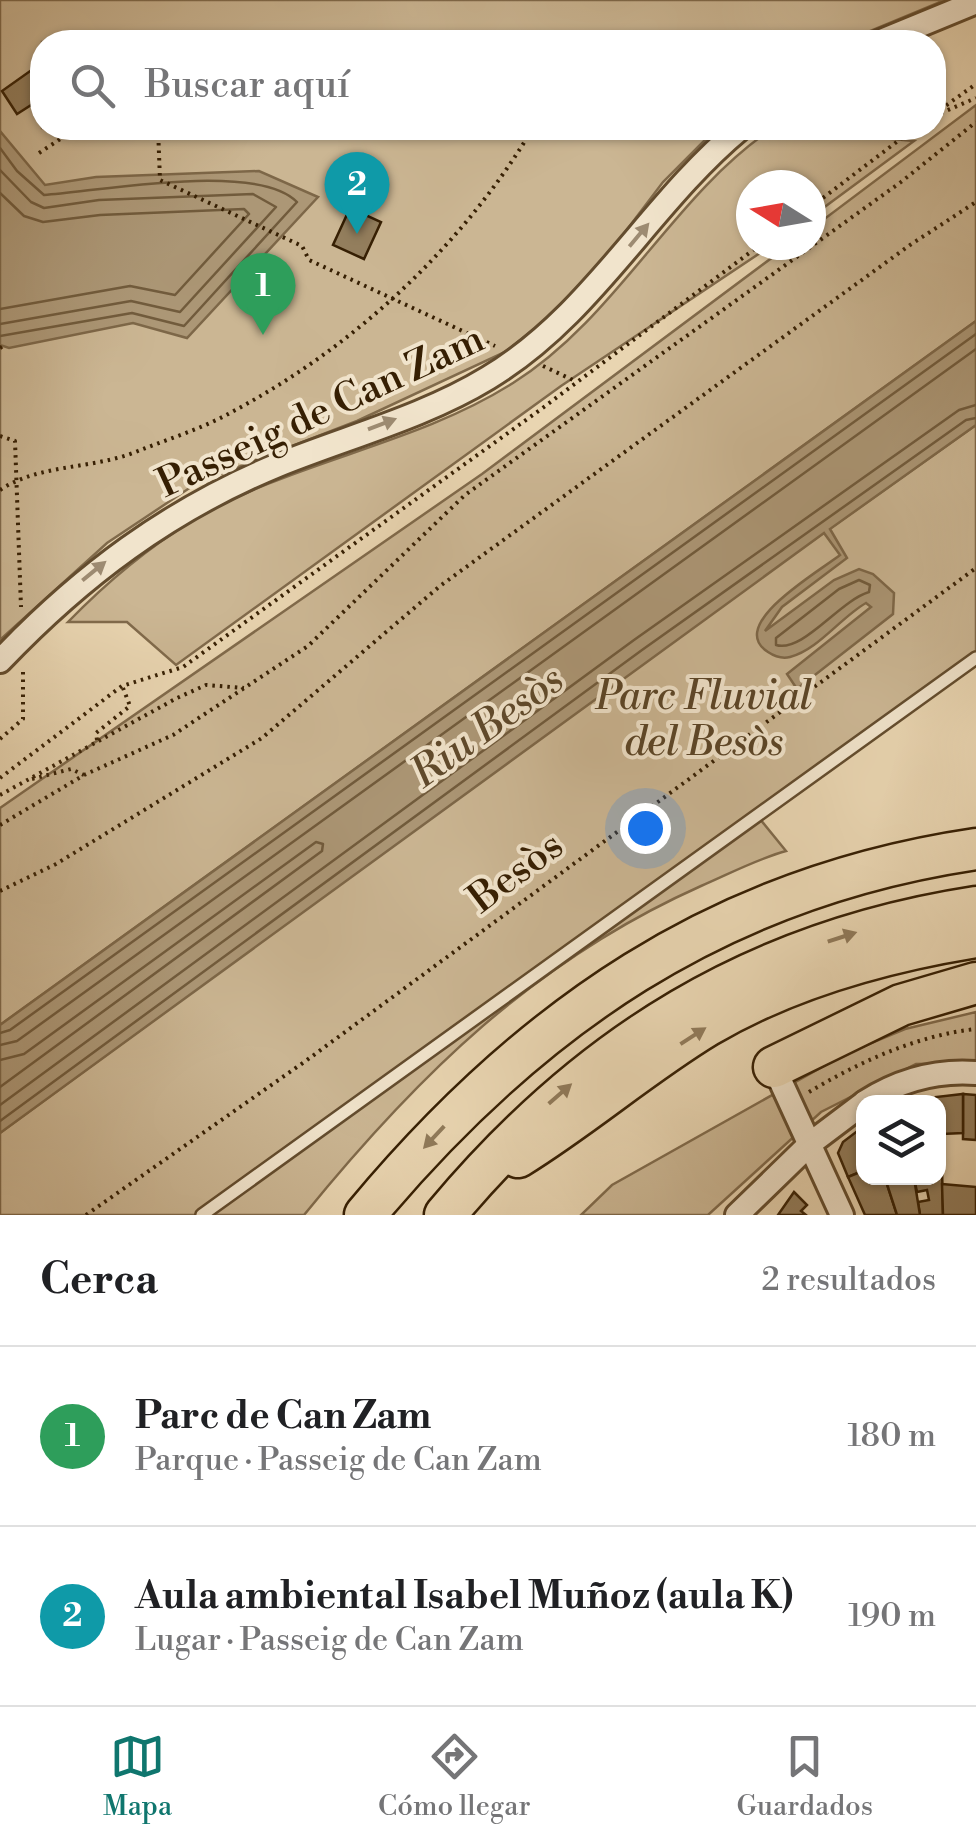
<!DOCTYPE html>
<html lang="es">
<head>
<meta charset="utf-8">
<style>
	:root { --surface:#fff; --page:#f6f6f6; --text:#202124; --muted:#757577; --line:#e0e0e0; --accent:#0f766e }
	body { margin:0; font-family:"Libre Bodoni",serif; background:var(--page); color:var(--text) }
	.controls { position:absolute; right:30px; bottom:30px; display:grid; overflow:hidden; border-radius:20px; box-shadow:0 2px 8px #0004 }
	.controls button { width:90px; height:90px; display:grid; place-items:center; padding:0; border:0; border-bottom:2px solid var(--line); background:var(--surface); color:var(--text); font:50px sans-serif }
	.compass { position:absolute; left:736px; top:170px; width:90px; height:90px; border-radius:50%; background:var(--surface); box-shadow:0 2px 8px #0004; rotate:281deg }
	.you { position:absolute; left:645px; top:828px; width:35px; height:35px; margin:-25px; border:8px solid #fff; border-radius:50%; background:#1a73e8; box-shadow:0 0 0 15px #1a73e833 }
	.badge { display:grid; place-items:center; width:65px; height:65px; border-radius:50%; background:var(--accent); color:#fff; font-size:32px; font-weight:700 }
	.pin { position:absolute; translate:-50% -82px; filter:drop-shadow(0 2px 5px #0008) }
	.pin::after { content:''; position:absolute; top:52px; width:35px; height:30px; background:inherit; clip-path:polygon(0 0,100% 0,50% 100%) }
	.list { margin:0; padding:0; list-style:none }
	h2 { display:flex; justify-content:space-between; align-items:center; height:130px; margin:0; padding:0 40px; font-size:42px }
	h2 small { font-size:32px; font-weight:400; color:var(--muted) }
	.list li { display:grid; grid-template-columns:65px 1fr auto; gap:30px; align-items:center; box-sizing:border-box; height:180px; padding:0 40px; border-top:2px solid var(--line) }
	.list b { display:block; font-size:38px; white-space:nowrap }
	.list p { margin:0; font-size:32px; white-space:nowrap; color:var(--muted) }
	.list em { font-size:32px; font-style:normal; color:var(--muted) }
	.icon { flex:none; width:55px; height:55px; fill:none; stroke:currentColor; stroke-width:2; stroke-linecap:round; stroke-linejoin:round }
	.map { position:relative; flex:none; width:976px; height:1215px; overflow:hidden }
	.search { position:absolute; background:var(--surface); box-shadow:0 2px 8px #0004; left:30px; right:30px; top:30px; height:110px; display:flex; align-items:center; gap:25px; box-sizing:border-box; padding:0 35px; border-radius:40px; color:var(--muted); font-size:38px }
	.sheet { height:490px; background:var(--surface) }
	nav { display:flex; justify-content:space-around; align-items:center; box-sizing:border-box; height:140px; border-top:2px solid var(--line); background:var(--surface); font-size:28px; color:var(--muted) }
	nav a { display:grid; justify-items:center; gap:5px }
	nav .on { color:var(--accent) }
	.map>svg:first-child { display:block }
</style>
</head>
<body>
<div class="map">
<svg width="976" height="1215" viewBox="0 0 976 1215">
	<rect width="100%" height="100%" fill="#e9d5b1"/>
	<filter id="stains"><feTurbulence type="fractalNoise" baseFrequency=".002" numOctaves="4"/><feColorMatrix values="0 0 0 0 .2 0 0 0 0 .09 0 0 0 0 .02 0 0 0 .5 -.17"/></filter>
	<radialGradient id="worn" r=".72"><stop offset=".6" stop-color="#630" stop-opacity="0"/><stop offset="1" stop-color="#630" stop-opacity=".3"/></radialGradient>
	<g fill="#cbb693" stroke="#806a4b" stroke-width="2.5">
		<polygon points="0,0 945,0 844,42 42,42 42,128 717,128 663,182 610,252 548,318 505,352 357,421 197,483 107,543 0,640"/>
		<polygon points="976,105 976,321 0,1025 0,808 482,474 789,245 811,245 811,229"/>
		<path d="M 773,128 L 914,141 L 811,217 L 811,185 L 751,185 L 751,245 L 772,245 L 561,386 L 176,665 L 127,622 L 68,622 C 105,584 146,549 192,521 C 291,461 414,446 513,383 C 618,317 672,196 773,128 Z"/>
		<path d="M 976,425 L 976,651 L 755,813 L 786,851 C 757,859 729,874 701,886 C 535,960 417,1076 304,1215 L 0,1215 L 0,1133 L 647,658 Z"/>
		<polygon points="976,1012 976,1063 916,1064 821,1112 708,1215 581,1215 612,1185 847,1053 905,1029"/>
	</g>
	<g fill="#ac9776" stroke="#7d6748" stroke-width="2.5">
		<polygon points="0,131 45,185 96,177 259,171 318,197 187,338 133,323 9,348 0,345"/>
		<path d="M 976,321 L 976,425 L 830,529 L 847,558 L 782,607 L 765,631 L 834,580 L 859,569 L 873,574 L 894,593 L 893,614 L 797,689 L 787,674 L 871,607 L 866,603 C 841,617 818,650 790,657 C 782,659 774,656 768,652 C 725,625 820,571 840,555 L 824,533 L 0,1133 L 0,1025 Z"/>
	</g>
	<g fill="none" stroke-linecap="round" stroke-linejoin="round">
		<g stroke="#715b3c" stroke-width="2.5">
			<path d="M 0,148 L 17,171 L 44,195 C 101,191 257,161 297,202 L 184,326 L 132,313 L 0,336"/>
			<polyline points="0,170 31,202 44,208 99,200 253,194 276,207 180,312 131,301 0,324"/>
			<polyline points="0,193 24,216 43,222 100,215 244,209 249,214 175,295 130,286 0,309"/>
			<path d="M 859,580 L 870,585 L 869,592 C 839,601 803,653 776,645 L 776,638 L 839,589 Z"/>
			<polyline points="0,1033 10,1030 976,334"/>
			<polyline points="0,1045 17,1041 976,349"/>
			<polyline points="0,1060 24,1054 316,842 323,844 322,851 0,1087"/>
			<polyline points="0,1105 634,640 959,410 976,405"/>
			<polyline points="0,1121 642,650 966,420 976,418"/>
		</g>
	</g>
	<g fill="#937e5d" stroke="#361f03" stroke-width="2.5">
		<polygon points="33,69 42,77 42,98 17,114 2,91"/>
		<polygon points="350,208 381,222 364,259 333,245"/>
		<polygon points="963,1094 976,1095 976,1140 963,1139"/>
		<polygon points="963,1094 963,1133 942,1134 936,1097"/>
		<polygon points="860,1129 864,1136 864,1178 860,1172 848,1177 838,1153 843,1142"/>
		<polygon points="942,1166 943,1215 920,1215 918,1202 929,1200 927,1190 917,1192 914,1178 938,1178"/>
		<polygon points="860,1172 864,1178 885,1178 897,1215 865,1215 848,1177"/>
		<polygon points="885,1178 914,1178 920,1215 897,1215"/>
		<polygon points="942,1184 976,1187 976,1215 943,1215"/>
		<polygon points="794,1192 807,1205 801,1211 806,1215 778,1215"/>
	</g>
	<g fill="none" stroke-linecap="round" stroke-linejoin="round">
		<defs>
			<polyline id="service" points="202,1215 976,658"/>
			<g id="minor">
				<polyline points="879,42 976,2"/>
				<path d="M 0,661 C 81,576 169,510 278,465 C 347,437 424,417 488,378 C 593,315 649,204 741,128"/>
				<polyline points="774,1067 842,1215"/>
				<path d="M 865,1102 C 898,1081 936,1070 976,1073"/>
				<polyline points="737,1215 811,1143 864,1103"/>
			</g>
			<g id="trunk">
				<polyline points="774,1067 901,1005 976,983"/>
				<path d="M 518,1157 C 583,1117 641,1066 707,1026 C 789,978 883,952 976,937"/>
				<path d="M 365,1215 C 529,1018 718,887 976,849"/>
				<path d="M 445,1215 C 588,1044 755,941 976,907"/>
			</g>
		</defs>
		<use href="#service" stroke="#634c2e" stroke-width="16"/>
		<use href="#minor" stroke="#634c2e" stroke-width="28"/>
		<use href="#trunk" stroke="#361f03" stroke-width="45"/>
		<g stroke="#361f03" stroke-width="4" stroke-dasharray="2.5 5" stroke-linecap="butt">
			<polyline points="934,114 976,84"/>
			<polyline points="934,116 976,98"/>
			<polyline points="158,128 160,180 302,246 309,260 495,346"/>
			<polyline points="846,128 902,137"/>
			<polyline points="39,153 77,128"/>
			<polyline points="811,207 915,128"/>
			<polyline points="0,348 3,346"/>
			<polyline points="543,366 575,381"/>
			<polyline points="0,436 15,441 21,607"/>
			<path d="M 0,490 C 41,463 92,470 138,451 C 168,439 201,429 230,413 C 353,348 462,247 533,128"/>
			<polyline points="0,739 23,719 23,670"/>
			<polyline points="97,740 96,733 130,706 123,688"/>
			<polyline points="0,778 122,686 183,667 544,407 760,245"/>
			<polyline points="32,779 71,769 84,775"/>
			<polyline points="0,795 177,698 206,685 244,688"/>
			<polyline points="0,825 84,775 173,735 308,646 465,495 901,182 976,122"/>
			<polyline points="0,891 56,864 262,738 440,586 910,245 976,202"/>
			<path d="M 809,1092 C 859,1062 918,1035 976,1029"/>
			<polyline points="86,1215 307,1060 976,568"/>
		</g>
		<use href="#service" stroke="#f1e4cc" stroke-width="11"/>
		<use href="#minor" stroke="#f1e4cc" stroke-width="22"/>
		<use href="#trunk" stroke="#e9d5b1" stroke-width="40"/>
	</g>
	<defs><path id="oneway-solid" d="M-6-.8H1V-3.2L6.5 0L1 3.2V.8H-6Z" transform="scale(2.5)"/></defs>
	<g fill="#9d8b72">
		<use href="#oneway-solid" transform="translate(639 235) rotate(-50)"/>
		<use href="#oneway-solid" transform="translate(382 424) rotate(-21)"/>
		<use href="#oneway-solid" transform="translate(94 571) rotate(-39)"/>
	</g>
	<g fill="#907a5a">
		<use href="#oneway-solid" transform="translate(842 937) rotate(-18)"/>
		<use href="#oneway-solid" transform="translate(693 1036) rotate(-33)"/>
		<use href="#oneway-solid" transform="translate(560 1094) rotate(-41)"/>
		<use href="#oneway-solid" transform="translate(434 1137) rotate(133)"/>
	</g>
	<g text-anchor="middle" stroke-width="8" stroke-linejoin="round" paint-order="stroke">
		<g font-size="40" fill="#361f03" stroke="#f1e4cc">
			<text transform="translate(320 410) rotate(-25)" y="14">Passeig de Can Zam</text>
			<text transform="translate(515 871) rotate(-37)" y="14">Besòs</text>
		</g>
		<g font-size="40" font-style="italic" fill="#5b4527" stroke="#f1e4cc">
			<text x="704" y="709">Parc Fluvial<tspan x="704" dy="46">del Besòs</tspan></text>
		</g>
		<g font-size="42" font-style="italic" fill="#5f492b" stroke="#f1e4cc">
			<text transform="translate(486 725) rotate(-36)" y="15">Riu Besòs</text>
		</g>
	</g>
	<rect width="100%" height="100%" filter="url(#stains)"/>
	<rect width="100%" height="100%" fill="url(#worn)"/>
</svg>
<div class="controls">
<button><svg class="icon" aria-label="layers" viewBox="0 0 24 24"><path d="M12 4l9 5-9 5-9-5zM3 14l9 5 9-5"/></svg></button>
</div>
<svg class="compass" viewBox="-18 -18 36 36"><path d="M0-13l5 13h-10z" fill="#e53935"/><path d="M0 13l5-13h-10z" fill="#757577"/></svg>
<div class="you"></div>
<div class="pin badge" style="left:263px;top:335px;background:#2e9e5b">1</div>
<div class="pin badge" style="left:357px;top:234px;background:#0f9aa8">2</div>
<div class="search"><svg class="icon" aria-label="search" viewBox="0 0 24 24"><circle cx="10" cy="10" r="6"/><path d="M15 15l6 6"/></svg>Buscar aquí</div>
</div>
<section class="sheet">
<h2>Cerca<small>2 resultados</small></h2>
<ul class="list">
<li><span class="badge" style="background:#2e9e5b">1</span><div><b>Parc de Can Zam</b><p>Parque · Passeig de Can Zam</p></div><em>180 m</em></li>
<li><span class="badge" style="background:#0f9aa8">2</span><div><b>Aula ambiental Isabel Muñoz (aula K)</b><p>Lugar · Passeig de Can Zam</p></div><em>190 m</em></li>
</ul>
</section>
<nav>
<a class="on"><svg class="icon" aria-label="map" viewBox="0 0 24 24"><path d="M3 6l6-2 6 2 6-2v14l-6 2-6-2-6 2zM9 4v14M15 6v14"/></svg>Mapa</a>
<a><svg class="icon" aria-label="directions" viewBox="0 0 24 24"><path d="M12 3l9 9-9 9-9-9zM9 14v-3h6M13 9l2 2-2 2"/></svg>Cómo llegar</a>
<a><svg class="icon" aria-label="saved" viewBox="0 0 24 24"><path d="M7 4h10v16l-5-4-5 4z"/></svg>Guardados</a>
</nav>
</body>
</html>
